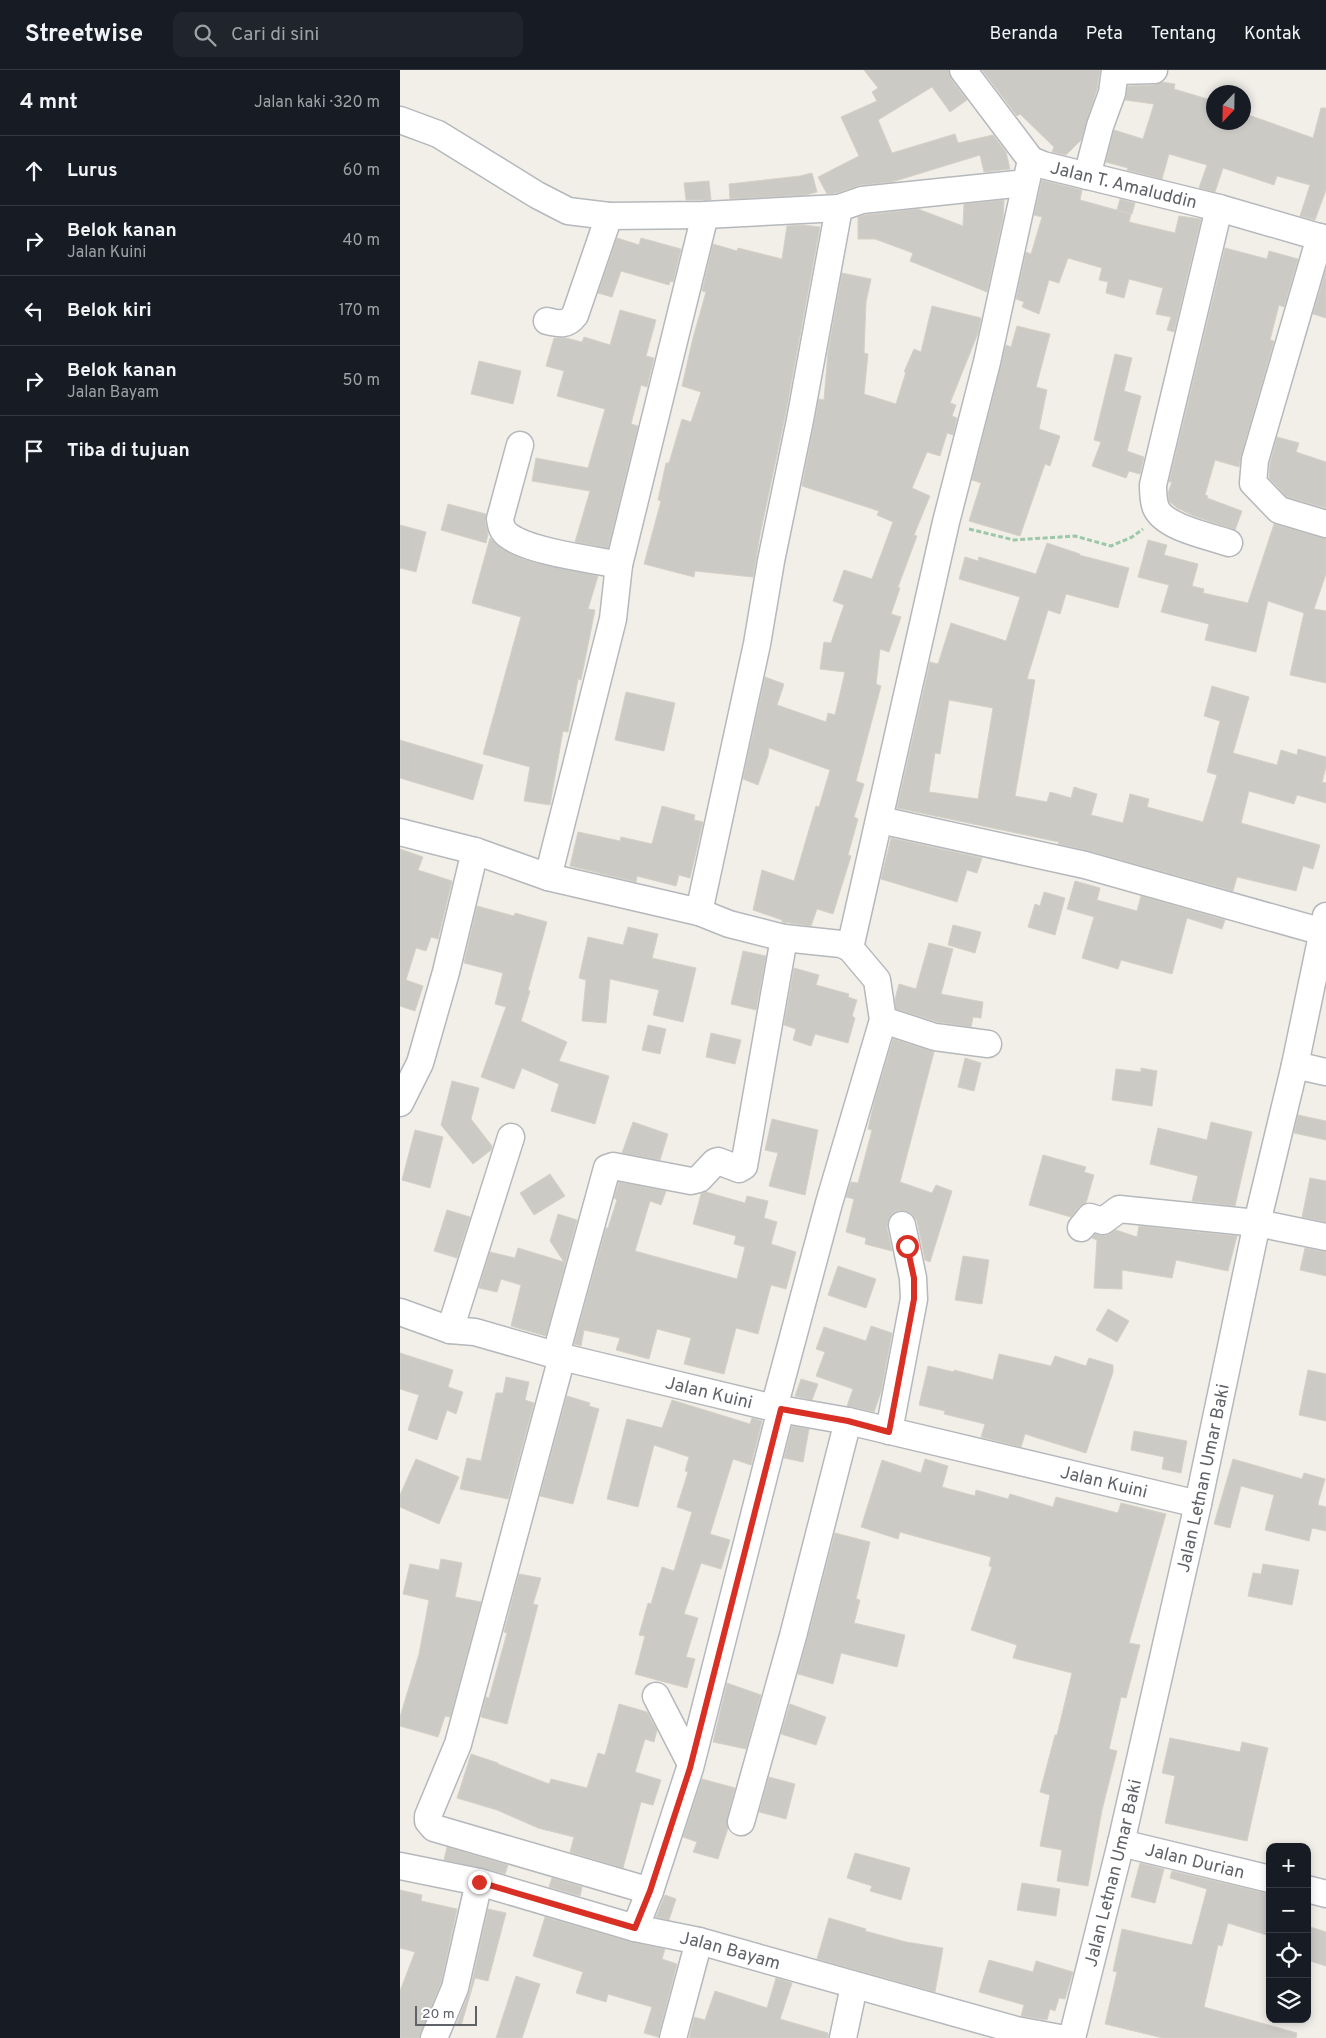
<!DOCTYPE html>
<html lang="id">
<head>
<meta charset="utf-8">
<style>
	:root { --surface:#171b24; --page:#20242c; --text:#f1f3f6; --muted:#9ea1a6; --line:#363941 }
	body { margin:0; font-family:Overpass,sans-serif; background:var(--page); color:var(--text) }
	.controls { position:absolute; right:15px; bottom:15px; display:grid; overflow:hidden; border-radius:10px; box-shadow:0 2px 8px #0003 }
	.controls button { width:45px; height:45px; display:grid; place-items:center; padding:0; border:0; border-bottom:1px solid var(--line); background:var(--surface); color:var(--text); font:25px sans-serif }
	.compass { position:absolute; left:806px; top:15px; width:45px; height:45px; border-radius:50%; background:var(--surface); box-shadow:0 2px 8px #0003; rotate:202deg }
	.scale { position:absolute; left:15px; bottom:12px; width:62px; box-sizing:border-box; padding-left:5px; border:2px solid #5f6368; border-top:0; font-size:14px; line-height:18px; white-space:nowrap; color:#5f6368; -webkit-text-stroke:4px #fff; paint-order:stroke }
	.stop { position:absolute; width:15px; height:15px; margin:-11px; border:4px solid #d93025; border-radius:50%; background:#fff }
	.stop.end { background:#d93025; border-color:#fff; box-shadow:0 1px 5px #0008 }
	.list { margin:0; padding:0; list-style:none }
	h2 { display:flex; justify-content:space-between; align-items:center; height:65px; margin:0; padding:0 20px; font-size:21px }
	h2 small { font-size:16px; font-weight:400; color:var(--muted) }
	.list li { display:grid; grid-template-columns:32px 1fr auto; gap:15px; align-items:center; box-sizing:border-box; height:70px; padding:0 20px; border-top:1px solid var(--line) }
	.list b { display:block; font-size:19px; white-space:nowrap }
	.list p { margin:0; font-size:16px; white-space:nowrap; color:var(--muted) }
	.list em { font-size:16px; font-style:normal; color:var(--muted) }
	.icon { flex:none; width:28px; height:28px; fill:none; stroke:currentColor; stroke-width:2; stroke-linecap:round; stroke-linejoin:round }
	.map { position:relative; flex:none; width:926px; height:1968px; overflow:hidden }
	header { display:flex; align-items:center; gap:30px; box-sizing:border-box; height:70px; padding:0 25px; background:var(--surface); border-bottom:1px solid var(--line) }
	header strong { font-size:24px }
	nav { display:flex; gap:28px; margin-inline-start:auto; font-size:18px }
	.search { width:350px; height:45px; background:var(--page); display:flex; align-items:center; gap:12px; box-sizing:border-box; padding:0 18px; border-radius:10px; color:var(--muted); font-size:19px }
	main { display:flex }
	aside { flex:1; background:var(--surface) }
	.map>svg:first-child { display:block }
</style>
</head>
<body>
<header>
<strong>Streetwise</strong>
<div class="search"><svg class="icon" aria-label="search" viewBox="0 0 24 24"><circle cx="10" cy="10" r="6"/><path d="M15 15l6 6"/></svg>Cari di sini</div>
<nav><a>Beranda</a><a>Peta</a><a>Tentang</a><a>Kontak</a></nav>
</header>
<main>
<aside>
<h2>4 mnt<small>Jalan kaki · 320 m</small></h2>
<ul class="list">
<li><svg class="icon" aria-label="ahead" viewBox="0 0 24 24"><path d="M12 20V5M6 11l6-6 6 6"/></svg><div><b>Lurus</b></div><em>60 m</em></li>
<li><svg class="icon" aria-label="right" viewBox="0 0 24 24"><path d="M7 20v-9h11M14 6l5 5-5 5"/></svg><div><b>Belok kanan</b><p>Jalan Kuini</p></div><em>40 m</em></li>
<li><svg class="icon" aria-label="left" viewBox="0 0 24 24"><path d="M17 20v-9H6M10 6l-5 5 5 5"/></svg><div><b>Belok kiri</b></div><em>170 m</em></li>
<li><svg class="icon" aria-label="right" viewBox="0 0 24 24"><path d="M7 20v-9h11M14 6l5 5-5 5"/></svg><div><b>Belok kanan</b><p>Jalan Bayam</p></div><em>50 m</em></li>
<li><svg class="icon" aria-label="arrive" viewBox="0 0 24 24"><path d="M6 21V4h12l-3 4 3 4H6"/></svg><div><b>Tiba di tujuan</b></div></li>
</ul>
</aside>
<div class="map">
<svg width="926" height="1968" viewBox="0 0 926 1968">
	<rect width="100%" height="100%" fill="#f1efe8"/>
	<g fill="#cccac5" stroke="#d6d1c6" fill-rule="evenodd">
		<polygon points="464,0 548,0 551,9 567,30 550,42 532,17 478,50 492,83 555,64 558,73 593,65 606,82 610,99 584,102 580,85 492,112 460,115 436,123 427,124 418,107 459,86 441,47 477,31 472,22 478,18"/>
		<polygon points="582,0 700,0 697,19 681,70 666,85 652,82 654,77 620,44 617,46"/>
		<polygon points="762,12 775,14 774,19 814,31 814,52 844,52 846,44 913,68 921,38 926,38 926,120 915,150 900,146 910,115 877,106 874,115 823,98 815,122 799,118 807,95 769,84 762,109 727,100 728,98 706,92 714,60 743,69 754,34 725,30 728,16 754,15"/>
		<polygon points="412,103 417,122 406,125 330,129 329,114 400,106"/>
		<polygon points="642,110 682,120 680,130 731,144 729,152 775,163 779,146 801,149 774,262 767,260 771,247 756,244 763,218 729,209 724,228 706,223 708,212 699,210 702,198 668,188 659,213 649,210 639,244 622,237 624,232 616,229 626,182 631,184 642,147 634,145"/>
		<polygon points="309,111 311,130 286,130 284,113"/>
		<polygon points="720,129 735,133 732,144 717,140"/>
		<polygon points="604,130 603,148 587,222 510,191 513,183 475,169 458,169 458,147 465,145 518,139 563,156 564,134"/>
		<polygon points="403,155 420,157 385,347 360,465 353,507 295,501 294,507 244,494 261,431 258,430 266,393 269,393 282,349 291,352 301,322 282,316 293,268 306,222 302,221 313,174 337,181 338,178 382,189 387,156"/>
		<polygon points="217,168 239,175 241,168 281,179 273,212 270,211 269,215 221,201 212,227 198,223"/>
		<polygon points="825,178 867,189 869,181 898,189 884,237 879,235 870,270 874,271 841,386 839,397 815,390 805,425 808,426 807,428 842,441 835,460 794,446 777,438 769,431 768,423 772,412 769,412"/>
		<polygon points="926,200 926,248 913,244"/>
		<polygon points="442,203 471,209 466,232 464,283 468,284 464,324 496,334 506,302 504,302 514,279 521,282 532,236 581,248 578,263 550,333 556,335 552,346 557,348 553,365 547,363 540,386 527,382 512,418 530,426 514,465 517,466 498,517 500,518 491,544 501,547 489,582 480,579 476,614 481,616 456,711 464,714 454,747 458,749 448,785 451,786 433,844 417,839 411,856 382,852 382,850 353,840 362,800 394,811 416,736 419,737 430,700 369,678 368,686 358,715 343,709 365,607 384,614 377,635 426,652 428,643 435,645 445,602 420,599 424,572 431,573 444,535 433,531 444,500 472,509 493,452 477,445 479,441 402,416 419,329 424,330 428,282"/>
		<polygon points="220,240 256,250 246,286 254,288 247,317 241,315 231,354 238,356 208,478 175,472 190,421 132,411 136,388 188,398 205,339 157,326 164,301 146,296 154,268 166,268 182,272 184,267 210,275"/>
		<polygon points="617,256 650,264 636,317 647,320 639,359 660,366 650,396 645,394 620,466 569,451 581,413 572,410 606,275 611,277"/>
		<polygon points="715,284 732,288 724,321 741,326 727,381 744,387 740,404 729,401 726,408 692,396 701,372 694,370"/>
		<polygon points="79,291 121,301 113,334 71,324"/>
		<polygon points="877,367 899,373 896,382 926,392 926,438 887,427 869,408 870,393"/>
		<polygon points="48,434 86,444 85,451 88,464 86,473 41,460"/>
		<polygon points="874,454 926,469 926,504 914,539 926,541 926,613 890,605 904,543 868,531 856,582 805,570 809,554 761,542 769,515 738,507 748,470 767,475 764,485 798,494 792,516 804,519 803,523 848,533"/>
		<polygon points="0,455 26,462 16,502 0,498"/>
		<polygon points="90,468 102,479 126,490 198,506 188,539 195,540 181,610 178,609 168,662 163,661 150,735 124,731 130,697 83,684 121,547 72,533"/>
		<path d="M 647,473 L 680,484 L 679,485 L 729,498 L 718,538 L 666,524 L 660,544 L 648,540 L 627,609 L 635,610 L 615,726 L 647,732 L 650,722 L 671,728 L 674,717 L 697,724 L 691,745 L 723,753 L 730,724 L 749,729 L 747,737 L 803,752 L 817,705 L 807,702 L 820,651 L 804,646 L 812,616 L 849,627 L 833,683 L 877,695 L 881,680 L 897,685 L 898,679 L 926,687 L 926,697 L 922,712 L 926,713 L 926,733 L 897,725 L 894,734 L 849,721 L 841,753 L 920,775 L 913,799 L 903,796 L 896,821 L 837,807 L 833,821 L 689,781 L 658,774 L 659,772 L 497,738 L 530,592 L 538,594 L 551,553 L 606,571 L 620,527 L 559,509 L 565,487 L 578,491 L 579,487 L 636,504 ZM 549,630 L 593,638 L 578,729 L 529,722 L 535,683 L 540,684 Z"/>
		<polygon points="226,622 275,633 264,681 215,670"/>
		<polygon points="0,670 83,695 73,730 0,708"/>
		<polygon points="262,736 295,745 294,750 303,752 290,808 279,805 276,816 237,806 236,812 170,796 178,762 220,771 221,767 252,774"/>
		<polygon points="491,768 582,788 577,803 567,800 557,832 481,809"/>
		<polygon points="0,779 23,787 18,800 52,811 38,869 31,867 26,881 16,878 6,910 23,916 15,941 0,936"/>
		<polygon points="675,811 700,818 697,830 737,841 741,826 825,850 822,859 787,848 772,904 721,890 718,899 682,888 694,847 667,839"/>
		<polygon points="644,822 665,828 655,865 628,857 635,834 640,836"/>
		<polygon points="77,836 114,846 115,843 147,852 128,920 130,921 121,951 167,972 159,991 209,1006 195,1054 151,1041 159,1014 122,998 114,1019 81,1007 106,937 95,934 103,903 64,893"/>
		<polygon points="553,855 581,862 575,883 548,875"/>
		<polygon points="228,857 258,864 252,888 296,898 283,952 253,945 259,920 210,909 206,953 182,951 186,910 179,908 188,867 223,875"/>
		<polygon points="529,873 553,879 541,924 583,932 581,948 573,947 571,957 538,952 496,939 495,929 499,914 516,919"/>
		<polygon points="343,881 366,886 356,940 331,934"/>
		<polygon points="394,898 419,905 416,915 449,924 448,927 457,930 452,946 455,948 448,973 415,964 411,976 393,970 396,959 384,955"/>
		<polygon points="248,955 266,959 260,984 242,980"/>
		<polygon points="311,963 341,970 335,994 306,987"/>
		<polygon points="493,969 534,982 500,1112 532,1123 536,1115 552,1121 530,1192 525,1190 517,1151 513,1145 507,1141 498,1140 492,1144 488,1150 487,1158 492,1181 465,1174 466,1168 446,1162 454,1129 446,1127 451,1112 458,1113 472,1060 468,1059 475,1029"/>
		<polygon points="565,988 581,993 574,1021 558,1017"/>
		<polygon points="741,998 757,1001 752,1036 712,1030 716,999 741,1002"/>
		<polygon points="52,1011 79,1018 71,1049 92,1076 91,1080 73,1094 41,1055"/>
		<polygon points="898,1045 926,1051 926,1070 894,1063"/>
		<polygon points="372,1049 418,1060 405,1125 369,1116 378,1083 365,1080"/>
		<polygon points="233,1052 268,1064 260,1090 222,1083"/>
		<polygon points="811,1052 852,1062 835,1136 792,1131 798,1106 750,1094 758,1058 807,1070"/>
		<polygon points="15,1060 43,1067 30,1118 2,1110"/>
		<polygon points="643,1085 686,1097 684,1102 694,1105 686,1133 678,1138 671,1147 629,1135"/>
		<polygon points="150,1104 165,1126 134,1145 120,1123"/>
		<polygon points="910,1108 926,1111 926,1152 902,1147"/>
		<polygon points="219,1112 266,1121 261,1135 250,1131 235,1181 337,1209 345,1177 334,1174 336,1166 293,1154 301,1124 306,1122 345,1133 347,1126 368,1131 364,1148 377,1152 371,1174 396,1182 386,1219 371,1215 358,1264 336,1258 324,1304 284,1294 291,1268 257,1259 249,1289 216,1280 220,1268 184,1260 181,1276 174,1274 206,1158 208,1158 217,1130 214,1128"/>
		<polygon points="47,1140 70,1147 57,1188 34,1181"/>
		<polygon points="158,1144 177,1150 146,1266 111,1256 121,1215 101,1209 97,1222 79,1218 90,1182 115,1188 118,1178 164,1192 150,1171"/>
		<polygon points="739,1156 837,1166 828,1201 776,1190 772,1208 722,1200 722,1219 694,1218 697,1170 692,1168 695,1164 706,1166 716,1160 737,1167"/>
		<polygon points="905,1178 926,1182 926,1206 900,1200"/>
		<polygon points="563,1186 589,1190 582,1234 555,1230"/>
		<polygon points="438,1196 476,1209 466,1238 428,1225"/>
		<polygon points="708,1239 729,1251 717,1272 696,1260"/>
		<polygon points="471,1256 492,1263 481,1322 474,1342 447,1336 453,1319 416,1306 425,1282 416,1279 424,1257 466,1271"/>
		<polygon points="0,1283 53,1300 48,1317 63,1322 56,1344 47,1340 37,1370 8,1360 19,1325 0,1319"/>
		<polygon points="599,1284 651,1296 655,1286 686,1296 689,1288 713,1295 713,1302 686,1383 625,1364 621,1377 581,1367 585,1354 544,1344 545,1341 519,1335 528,1296 554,1302 554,1300 593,1310"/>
		<polygon points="908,1300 926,1304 926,1351 899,1345"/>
		<polygon points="106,1307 129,1312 125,1330 134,1333 108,1429 60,1419 67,1388 81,1391 96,1323 103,1323"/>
		<polygon points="401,1309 418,1314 412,1330 395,1326"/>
		<polygon points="167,1326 190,1333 189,1336 199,1339 173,1434 140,1426"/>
		<polygon points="272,1330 350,1354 352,1348 362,1351 351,1395 333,1389 310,1464 330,1470 321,1499 301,1493 284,1544 298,1548 286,1587 295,1589 287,1618 235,1604 245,1566 239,1565 248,1533 251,1534 262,1497 274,1501 292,1442 277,1437 288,1402 285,1401 289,1387 254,1375 238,1437 207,1429 227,1349 262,1358"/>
		<polygon points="392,1356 409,1359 403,1392 384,1388"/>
		<polygon points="734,1361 787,1371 781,1403 762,1399 764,1387 731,1380"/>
		<polygon points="16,1389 59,1407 39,1454 0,1437 0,1425"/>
		<polygon points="525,1389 548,1396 542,1417 575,1426 576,1420 608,1429 610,1424 653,1437 656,1427 718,1443 721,1433 766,1444 729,1573 740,1575 726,1628 721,1627 709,1679 717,1681 702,1740 688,1816 657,1811 662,1780 640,1776 650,1725 640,1722 655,1665 657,1665 672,1603 613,1588 617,1575 571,1560 592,1497 589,1496 591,1487 500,1462 498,1469 461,1457 482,1390 521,1403"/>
		<polygon points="833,1389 902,1409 904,1403 925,1409 918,1433 918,1435 926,1437 926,1461 912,1458 909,1471 865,1460 874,1425 841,1416 830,1458 814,1454"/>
		<polygon points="435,1463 470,1472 456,1529 460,1530 454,1553 505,1565 497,1597 441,1583 433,1614 398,1604"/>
		<polygon points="41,1489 62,1493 55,1527 81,1532 50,1647 45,1646 38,1667 0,1656 0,1647 19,1584 29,1530 3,1524 10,1494 39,1500"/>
		<polygon points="863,1494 899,1500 892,1535 848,1526 853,1503 861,1504"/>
		<polygon points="119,1504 141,1508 133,1534 138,1535 107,1654 81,1647 86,1627 89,1628 107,1563 104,1562"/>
		<polygon points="327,1613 361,1625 346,1679 313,1672"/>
		<polygon points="219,1634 247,1642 257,1660 254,1672 245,1669 235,1702 261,1710 253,1735 241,1732 223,1798 170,1782 174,1767 138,1758 97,1740 57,1728 71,1684 98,1693 98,1694 149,1714 151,1709 187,1718 198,1683 205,1685"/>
		<polygon points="390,1634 426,1647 416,1675 381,1664"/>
		<polygon points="770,1668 840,1682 842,1672 868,1678 847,1771 765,1753 775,1706 762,1703"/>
		<polygon points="369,1707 395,1714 386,1749 359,1742"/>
		<polygon points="302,1709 335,1718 327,1748 328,1758 318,1789 293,1782 297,1772 283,1767"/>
		<polygon points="47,1777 108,1795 105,1804 44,1790"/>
		<polygon points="455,1783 510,1798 501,1830 470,1821 472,1816 447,1808"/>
		<polygon points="740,1793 764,1799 755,1833 731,1827"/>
		<polygon points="772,1801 870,1824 870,1866 828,1853 822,1876 818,1875 804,1937 897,1963 896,1968 763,1968 705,1954 717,1902 713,1901 722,1859 792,1875 807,1819 770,1808"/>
		<polygon points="152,1808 182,1817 180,1826 149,1817"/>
		<polygon points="622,1813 660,1819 656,1846 617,1840"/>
		<polygon points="0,1820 22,1825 21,1831 57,1839 41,1913 19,1968 0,1968 0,1921 15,1882 0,1878"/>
		<polygon points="265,1825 276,1829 269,1850 256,1847"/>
		<polygon points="88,1839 106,1843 88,1911 75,1908 61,1956 56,1955 70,1921"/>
		<polygon points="145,1847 231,1872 265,1879 262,1889 277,1894 258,1967 244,1963 252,1937 208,1924 206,1932 176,1923 183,1902 133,1886"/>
		<polygon points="429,1848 466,1859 465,1861 506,1872 543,1878 535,1922 417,1889"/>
		<polygon points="907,1856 926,1862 926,1896 907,1890"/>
		<polygon points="589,1890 633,1902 636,1891 673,1902 665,1929 659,1928 655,1941 650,1939 647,1950 621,1946 624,1935 579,1922"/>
		<polygon points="116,1906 140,1914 122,1968 96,1968"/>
		<polygon points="376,1908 392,1913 380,1949 428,1963 428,1968 289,1968 294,1947 305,1950 315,1921 367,1938"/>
	</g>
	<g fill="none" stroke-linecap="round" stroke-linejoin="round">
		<defs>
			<g id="minor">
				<path id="s1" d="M 563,0 L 631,90 L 643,95 L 819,138 L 926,169"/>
				<polyline points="716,1 754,0"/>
				<polyline points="0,50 38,64 137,125 168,141 209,146 305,145 439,138 462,130 625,113"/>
				<polyline points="687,106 700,56 712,23 715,0"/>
				<path d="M 819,138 L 753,415 C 753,423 753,431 756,438 C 765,458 809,466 829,473"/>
				<polyline points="920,167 855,390 853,413 879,440 926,454"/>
				<path d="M 147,251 C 159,254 167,256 175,245 L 209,146"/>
				<path d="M 120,375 L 100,449 C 101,456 102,461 109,466 C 131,482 191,489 219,495"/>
				<polyline points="480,750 685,795 923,862"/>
				<polyline points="0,762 75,781 148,807 299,842 329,854 384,868 441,874 450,878 477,910 483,950 429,1133 374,1338"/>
				<polyline points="148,807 213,549 219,495 305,145"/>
				<polyline points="299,842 357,574 371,491 400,350 439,138"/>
				<polyline points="450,878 546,452 587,292 631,90"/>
				<polyline points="483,950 535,967 588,974"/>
				<polyline points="895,995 926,1002"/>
				<polyline points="0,1033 20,993 46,902 75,781"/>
				<polyline points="681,1158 690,1147 703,1151 719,1139 857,1153 926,1167"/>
				<path id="s2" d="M 0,1242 L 50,1260 L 75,1262 L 162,1287 L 374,1338 L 448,1351 L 798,1434"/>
				<polyline points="50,1260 111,1067"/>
				<polyline points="156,1284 207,1098 213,1096 291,1111 299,1109 315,1092 318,1091 339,1099 344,1096 384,868"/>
				<polyline points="162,1287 58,1674 28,1746 28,1751 34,1758 250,1821"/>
				<polyline points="489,1361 514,1229 513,1208 502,1155"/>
				<polyline points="256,1626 290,1692"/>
				<polyline points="341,1752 393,1566 448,1351"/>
				<path id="s3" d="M 721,1773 L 870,1809"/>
				<path id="s4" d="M 0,1796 L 79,1812 L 235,1858 L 299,1871 L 616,1960 L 660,1968"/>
				<polyline points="907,1819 926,1824"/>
				<polyline points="235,1858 250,1821 290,1698 381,1339"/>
				<polyline points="34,1968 55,1918 79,1812"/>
				<polyline points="273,1968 299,1871"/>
				<polyline points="443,1968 454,1916"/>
				<path id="s5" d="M 672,1968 L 721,1773 L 798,1434 L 857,1153 L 895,995 L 926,846"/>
			</g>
		</defs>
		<use href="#minor" stroke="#b5b8bc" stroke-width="29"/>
		<polyline stroke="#9cc7a9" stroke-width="3" stroke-dasharray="5 2.5" stroke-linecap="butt" points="569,459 614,470 675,466 711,476 732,467 743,459"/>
		<use href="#minor" stroke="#fff" stroke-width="26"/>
	</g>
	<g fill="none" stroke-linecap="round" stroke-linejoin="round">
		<polyline stroke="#d93025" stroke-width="6" points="79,1812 235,1858 250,1821 290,1698 381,1339 448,1351 489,1362 514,1229 514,1208 507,1176"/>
	</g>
	<g text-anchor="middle" stroke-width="5" stroke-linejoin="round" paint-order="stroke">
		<g font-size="18" fill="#5f6368" stroke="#fff">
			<text dy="6" stroke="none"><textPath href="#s1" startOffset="209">Jalan T. Amaluddin</textPath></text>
			<text dy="6" stroke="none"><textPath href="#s2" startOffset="320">Jalan Kuini</textPath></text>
			<text dy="6" stroke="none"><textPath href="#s5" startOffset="575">Jalan Letnan Umar Baki</textPath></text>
			<text dy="6" stroke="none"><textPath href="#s2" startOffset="725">Jalan Kuini</textPath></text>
			<text dy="6" stroke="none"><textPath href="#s3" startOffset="76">Jalan Durian</textPath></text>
			<text dy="6" stroke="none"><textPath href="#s5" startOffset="170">Jalan Letnan Umar Baki</textPath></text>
			<text dy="6" stroke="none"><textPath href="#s4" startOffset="341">Jalan Bayam</textPath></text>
		</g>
	</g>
</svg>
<div class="controls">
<button>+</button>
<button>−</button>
<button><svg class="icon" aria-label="locate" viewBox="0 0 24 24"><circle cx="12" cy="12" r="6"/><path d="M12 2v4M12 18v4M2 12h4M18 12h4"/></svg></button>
<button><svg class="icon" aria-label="layers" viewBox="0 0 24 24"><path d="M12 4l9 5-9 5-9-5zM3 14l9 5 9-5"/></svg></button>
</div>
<svg class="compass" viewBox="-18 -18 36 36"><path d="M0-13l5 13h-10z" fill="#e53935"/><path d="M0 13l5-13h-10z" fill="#9ea1a6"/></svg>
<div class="scale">20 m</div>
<div class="stop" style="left:507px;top:1176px"></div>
<div class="stop end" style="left:79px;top:1812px"></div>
</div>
</main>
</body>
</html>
